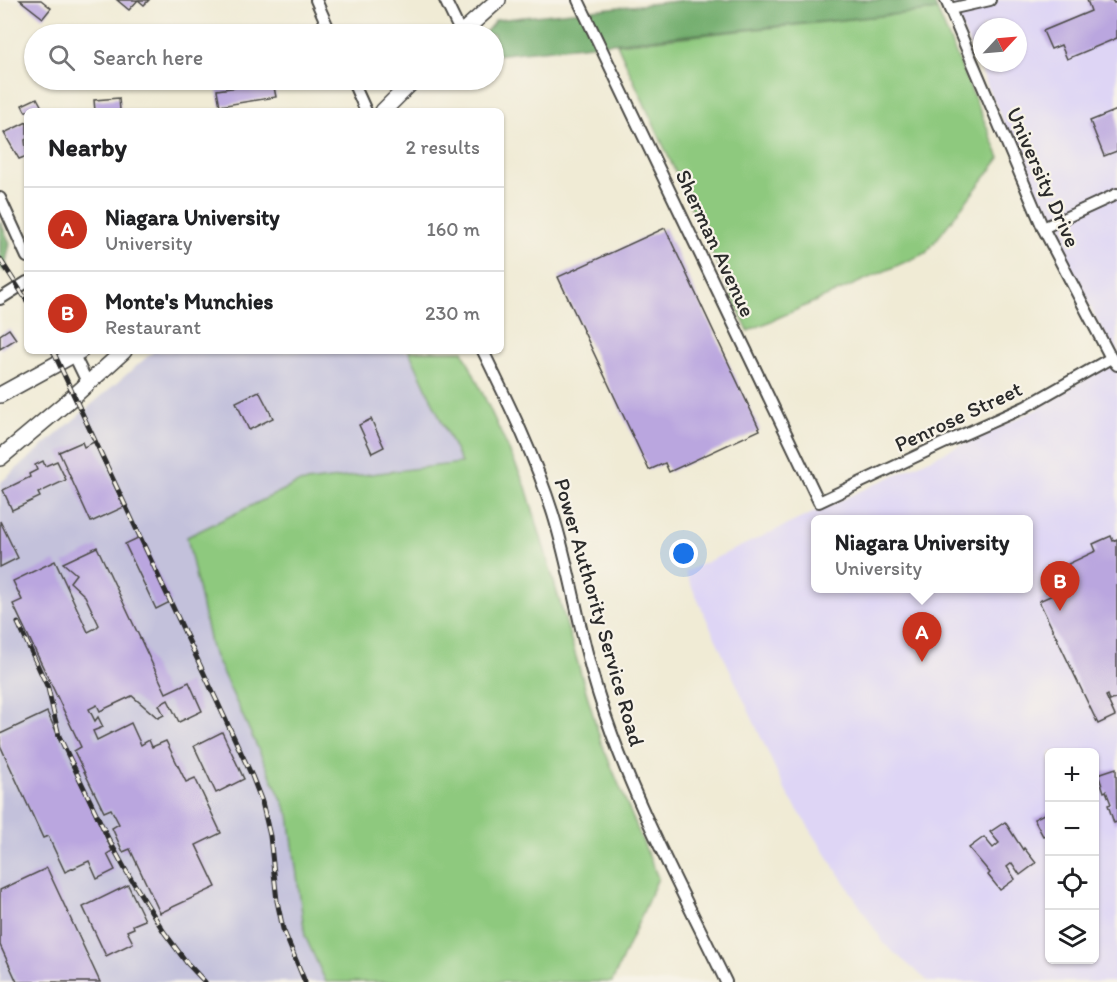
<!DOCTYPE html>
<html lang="en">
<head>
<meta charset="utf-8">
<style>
	:root { --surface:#fff; --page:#f6f6f6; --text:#202124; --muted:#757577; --line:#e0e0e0; --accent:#c8321e }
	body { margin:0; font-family:Itim,sans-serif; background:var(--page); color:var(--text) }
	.controls { position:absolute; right:18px; bottom:18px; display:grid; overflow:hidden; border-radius:9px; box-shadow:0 2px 4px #0004 }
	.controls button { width:54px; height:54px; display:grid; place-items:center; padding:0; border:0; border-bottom:2px solid var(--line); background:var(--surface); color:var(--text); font:30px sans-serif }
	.compass { position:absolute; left:973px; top:18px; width:54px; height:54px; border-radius:50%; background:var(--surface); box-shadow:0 2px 4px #0004; rotate:64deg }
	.you { position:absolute; left:684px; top:554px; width:21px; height:21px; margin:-15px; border:4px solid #fff; border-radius:50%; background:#1a73e8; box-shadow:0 0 0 9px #1a73e833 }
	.badge { display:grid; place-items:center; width:39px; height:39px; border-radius:50%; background:var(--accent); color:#fff; font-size:20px; font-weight:700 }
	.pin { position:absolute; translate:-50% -50px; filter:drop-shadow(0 2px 3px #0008) }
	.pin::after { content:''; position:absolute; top:32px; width:21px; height:18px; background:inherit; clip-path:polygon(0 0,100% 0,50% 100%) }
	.popup { position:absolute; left:811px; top:515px; width:222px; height:78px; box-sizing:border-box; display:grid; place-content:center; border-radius:9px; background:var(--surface); filter:drop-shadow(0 2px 4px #0005); font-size:20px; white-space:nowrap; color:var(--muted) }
	.popup b { font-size:22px; color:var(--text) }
	.popup::after { content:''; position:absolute; left:50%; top:100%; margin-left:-12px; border:12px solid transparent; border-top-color:var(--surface) }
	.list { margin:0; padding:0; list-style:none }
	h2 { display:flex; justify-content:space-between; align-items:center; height:78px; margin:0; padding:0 24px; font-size:26px }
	h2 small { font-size:20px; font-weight:400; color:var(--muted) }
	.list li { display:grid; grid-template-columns:39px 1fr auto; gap:18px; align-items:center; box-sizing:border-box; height:84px; padding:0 24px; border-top:2px solid var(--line) }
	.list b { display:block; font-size:22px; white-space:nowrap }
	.list p { margin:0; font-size:20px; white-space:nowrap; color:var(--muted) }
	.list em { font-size:20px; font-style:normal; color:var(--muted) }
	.icon { flex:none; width:33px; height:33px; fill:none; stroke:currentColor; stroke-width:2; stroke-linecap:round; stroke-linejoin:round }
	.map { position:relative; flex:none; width:1117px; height:982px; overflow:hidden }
	.search { position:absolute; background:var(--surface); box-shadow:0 2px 4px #0004; left:24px; top:24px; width:480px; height:66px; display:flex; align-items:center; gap:15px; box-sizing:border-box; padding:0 21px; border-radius:33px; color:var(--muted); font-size:22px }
	.panel { position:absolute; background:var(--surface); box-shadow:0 2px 4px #0004; left:24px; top:108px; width:480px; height:246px; border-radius:9px }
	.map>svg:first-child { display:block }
</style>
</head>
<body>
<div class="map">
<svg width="1117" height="982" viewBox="0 0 1117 982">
	<rect width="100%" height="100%" fill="#f7f3e8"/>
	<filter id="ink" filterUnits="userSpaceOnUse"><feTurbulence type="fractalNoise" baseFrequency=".0167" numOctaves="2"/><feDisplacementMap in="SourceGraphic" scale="12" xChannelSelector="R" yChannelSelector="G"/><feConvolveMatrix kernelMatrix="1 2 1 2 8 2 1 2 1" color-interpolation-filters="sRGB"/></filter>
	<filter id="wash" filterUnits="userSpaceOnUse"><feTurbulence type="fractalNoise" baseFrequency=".008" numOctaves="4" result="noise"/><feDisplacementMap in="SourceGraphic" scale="24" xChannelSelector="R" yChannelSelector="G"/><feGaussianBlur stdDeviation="1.35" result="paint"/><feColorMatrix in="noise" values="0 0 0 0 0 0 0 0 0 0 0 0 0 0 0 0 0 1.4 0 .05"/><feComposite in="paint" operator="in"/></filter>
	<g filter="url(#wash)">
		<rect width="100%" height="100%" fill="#f0ebd5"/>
		<g fill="#ded5f5" fill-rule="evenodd">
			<path d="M 950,0 L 1117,0 L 1117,358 L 1057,244 ZM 982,27 L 1018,27 L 1018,63 L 982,63 Z"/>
			<path d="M 1117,358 L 1117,982 L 929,982 L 885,945 L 786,792 L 685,572 L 1036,410 ZM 816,520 L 1028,520 L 1028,588 L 816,588 ZM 1050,752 L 1094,752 L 1094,960 L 1050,960 Z"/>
		</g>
		<polygon fill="#c3c1db" points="154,351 409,351 462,463 298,483 211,648 289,815 305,936 326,982 0,982 0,483"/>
		<g fill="#8ec97e" stroke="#5c7a54" stroke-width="1.5">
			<polygon points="937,10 1000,158 926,253 748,331 617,44"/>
			<polygon points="409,351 463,351 526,487 601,742 658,878 612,982 326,982 305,936 289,815 211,648 187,537 298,483 461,463"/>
		</g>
		<g fill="#72ad6d" stroke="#4e6c4c" stroke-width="1.5">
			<polygon points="687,0 933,0 937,10 494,55 494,34 484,34 496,20"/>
			<polygon points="0,221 10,243 4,271 0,267"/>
		</g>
		<g id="blocks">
			<g fill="#baa6df">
				<polygon points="20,0 41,0 51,8 43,18"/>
				<polygon points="117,0 149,0 144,5 138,0 129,10"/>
				<polygon points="1087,0 1112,0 1114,3 1117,2 1117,38 1067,59 1061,45 1051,49 1043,31 1091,11"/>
				<polygon points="273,82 276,97 220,106 217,90"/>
				<polygon points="37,98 44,111 25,111 22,105"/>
				<polygon points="119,98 120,111 95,111 94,100"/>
				<polygon points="1117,110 1117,151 1104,156 1090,121"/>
				<polygon points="27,122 27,139 25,140 27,156 19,159 4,133"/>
				<polygon points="665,228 760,430 669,472 665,463 649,470 558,277"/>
				<polygon points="9,329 16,339 0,349 0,335"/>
				<polygon points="259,391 273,418 249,430 236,402"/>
				<polygon points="371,419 384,447 372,453 359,425"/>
				<polygon points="82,442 84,447 94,442 124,507 91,522 59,452"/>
				<polygon points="43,461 45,466 57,461 66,480 38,493 40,497 12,510 3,490 30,477 29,474 37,470 35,465"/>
				<polygon points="0,521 18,558 0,567"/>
				<polygon points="1111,536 1113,541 1117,539 1117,698 1110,701 1108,695 1106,696 1115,716 1098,724 1039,601 1059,592 1055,583 1073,574 1068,564 1096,551 1093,544"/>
				<polygon points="140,537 172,601 156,609 125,544"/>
				<polygon points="97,547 166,693 189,682 202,711 179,722 168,700 159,705 164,715 158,718 132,696 100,711 97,705 89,709 95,721 98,717 103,727 93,731 97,740 131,723 141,745 149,740 152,747 166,741 186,782 195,778 221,833 196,845 216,887 160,913 130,849 123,852 112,828 119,824 111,809 104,812 74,751 81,747 13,604 22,600 13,581 55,561 88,632 96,628 99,625 85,596 70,582 76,574 63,563"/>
				<polygon points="47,712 112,851 107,854 115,870 97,879 89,861 65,872 48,836 43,838 0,745 0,734"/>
				<polygon points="222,732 244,779 216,793 194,746"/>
				<polygon points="1116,768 1117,822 1114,823 1108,805 1111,804 1106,791 1104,792 1098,774"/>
				<polygon points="1050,811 1050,833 1043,836 1034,819"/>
				<polygon points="1005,822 1023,850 1024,848 1036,863 1020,875 1012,863 1007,867 1015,879 1000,890 988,875 990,873 969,848 984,837 993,848 999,843 990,832"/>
				<polygon points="47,868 100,982 17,982 0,945 0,890"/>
				<polygon points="128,885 145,920 133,925 134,928 127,931 133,943 106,956 83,907"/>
			</g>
		</g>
	</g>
	<g filter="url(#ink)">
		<use href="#blocks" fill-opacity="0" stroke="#494844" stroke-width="1.5"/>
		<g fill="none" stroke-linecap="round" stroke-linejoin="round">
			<defs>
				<g id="minor">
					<polyline points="316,0 331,34"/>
					<polyline points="445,0 461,33"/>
					<polyline points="578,0 819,502 942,444 1025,407 1111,358"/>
					<polyline points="946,0 1043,228 1111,358 1117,365"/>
					<polyline points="950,9 990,0"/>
					<polyline points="352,80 366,111"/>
					<polyline points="0,198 27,257"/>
					<polyline points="1043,228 1117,194"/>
					<polyline points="0,299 27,282"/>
					<polyline points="72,351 88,384"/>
					<path d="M 483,351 C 509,404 535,457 553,514 C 572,575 580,639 600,699 C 631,797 681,889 726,982"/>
				</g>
				<g id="secondary">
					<polyline points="460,34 498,0"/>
					<polyline points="383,111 414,80"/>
					<polyline points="0,395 80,351"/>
					<polyline points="0,458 74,396 124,351"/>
				</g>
			</defs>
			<use href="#minor" stroke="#494844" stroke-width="14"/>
			<use href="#secondary" stroke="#494844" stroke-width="18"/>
			<use href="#minor" stroke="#fff" stroke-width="10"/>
			<use href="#secondary" stroke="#fff" stroke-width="15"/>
			<defs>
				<g id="rail">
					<polyline points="0,259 27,301"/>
					<polyline points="53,351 252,776 262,802 270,836 277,901 283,929 305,982"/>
					<polyline points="18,623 48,688 59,736 108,838 125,869 164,932 187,963 205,982"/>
				</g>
			</defs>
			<use href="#rail" stroke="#2b2b2b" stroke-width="5"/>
			<use href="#rail" stroke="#f7f3e8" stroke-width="3" stroke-dasharray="9" stroke-linecap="butt"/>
		</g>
	</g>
	<g text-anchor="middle" stroke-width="4.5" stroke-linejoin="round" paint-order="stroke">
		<g font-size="22" fill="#2b2b2b" stroke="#f7f3e8">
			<text transform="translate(1044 177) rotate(66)" y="8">University Drive</text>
			<text transform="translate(716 243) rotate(65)" y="8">Sherman Avenue</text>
			<text transform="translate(958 416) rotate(-25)" y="8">Penrose Street</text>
			<text transform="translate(600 612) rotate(74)" y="8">Power Authority Service Road</text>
		</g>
	</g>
</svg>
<div class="controls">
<button>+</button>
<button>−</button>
<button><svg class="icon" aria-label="locate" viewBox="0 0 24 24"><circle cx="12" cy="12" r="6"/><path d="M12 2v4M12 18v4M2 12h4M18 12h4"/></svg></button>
<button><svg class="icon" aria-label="layers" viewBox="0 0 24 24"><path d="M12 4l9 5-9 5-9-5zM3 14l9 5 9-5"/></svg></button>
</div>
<svg class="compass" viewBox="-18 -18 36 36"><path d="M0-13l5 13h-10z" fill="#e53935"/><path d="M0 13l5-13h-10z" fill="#757577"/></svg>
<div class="you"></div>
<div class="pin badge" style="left:922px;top:662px">A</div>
<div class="popup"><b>Niagara University</b>University</div>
<div class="pin badge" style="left:1060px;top:611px">B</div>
<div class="search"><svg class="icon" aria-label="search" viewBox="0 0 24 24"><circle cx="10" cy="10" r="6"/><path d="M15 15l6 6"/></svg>Search here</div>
<section class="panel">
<h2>Nearby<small>2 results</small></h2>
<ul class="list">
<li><span class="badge">A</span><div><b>Niagara University</b><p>University</p></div><em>160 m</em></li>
<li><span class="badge">B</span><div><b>Monte's Munchies</b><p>Restaurant</p></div><em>230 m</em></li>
</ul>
</section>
</div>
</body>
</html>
